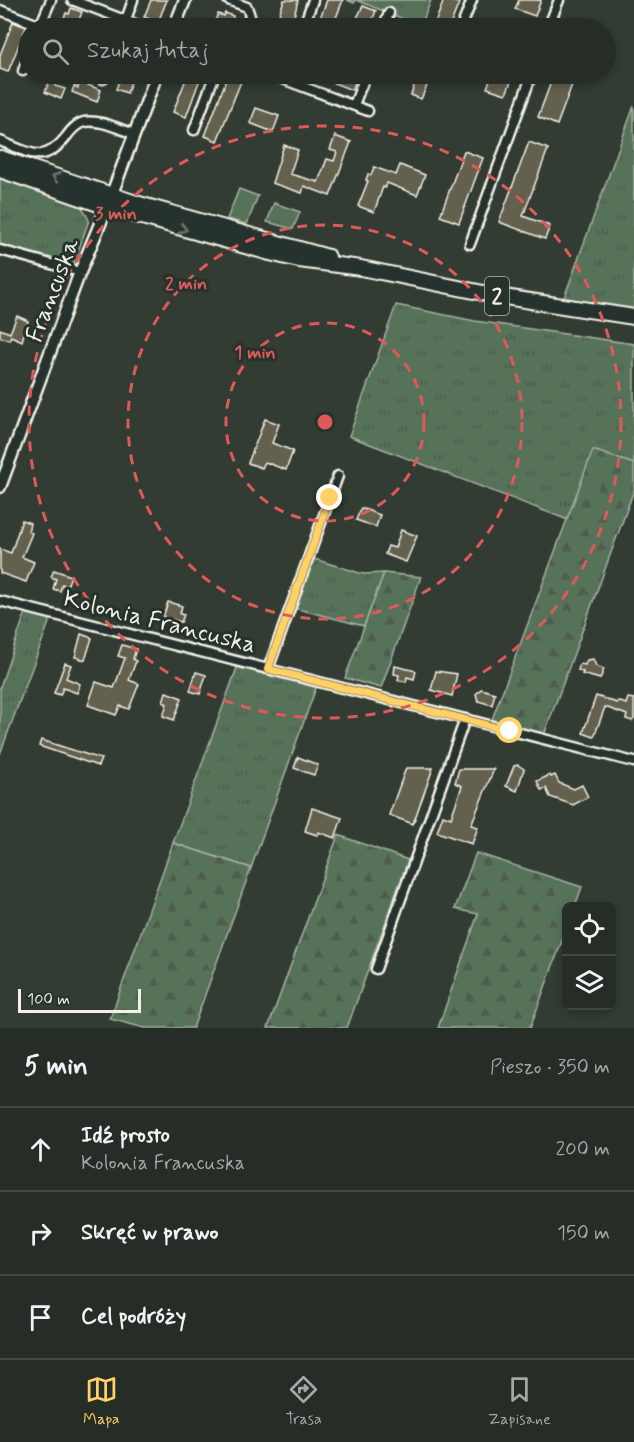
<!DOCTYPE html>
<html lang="pl">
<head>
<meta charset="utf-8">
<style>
	:root { --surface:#262d26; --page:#323932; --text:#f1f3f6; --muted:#a4a8a7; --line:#424943; --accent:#ffd166 }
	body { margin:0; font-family:Mynerve,sans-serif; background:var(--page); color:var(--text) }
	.controls { position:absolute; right:18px; bottom:18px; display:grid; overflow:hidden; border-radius:9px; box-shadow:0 3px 9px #0003 }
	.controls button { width:54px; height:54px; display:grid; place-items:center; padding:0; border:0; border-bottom:2px solid var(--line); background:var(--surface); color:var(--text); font:30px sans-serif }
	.scale { position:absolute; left:18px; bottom:15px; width:123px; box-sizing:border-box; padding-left:6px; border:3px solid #f4f1e8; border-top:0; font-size:16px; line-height:21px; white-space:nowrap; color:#f4f1e8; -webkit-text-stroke:4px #26332d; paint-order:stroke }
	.stop { position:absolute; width:18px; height:18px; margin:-14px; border:4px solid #ffd166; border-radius:50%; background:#fff }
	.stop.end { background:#ffd166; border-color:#fff; box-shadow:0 2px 6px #0008 }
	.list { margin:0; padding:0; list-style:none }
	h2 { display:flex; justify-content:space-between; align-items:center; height:78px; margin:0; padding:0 24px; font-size:26px }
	h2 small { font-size:20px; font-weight:400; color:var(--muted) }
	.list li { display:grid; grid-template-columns:39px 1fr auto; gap:18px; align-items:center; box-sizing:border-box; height:84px; padding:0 24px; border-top:2px solid var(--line) }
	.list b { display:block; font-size:22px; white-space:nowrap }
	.list p { margin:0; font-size:20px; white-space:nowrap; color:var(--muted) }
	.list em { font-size:20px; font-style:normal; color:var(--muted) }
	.icon { flex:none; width:33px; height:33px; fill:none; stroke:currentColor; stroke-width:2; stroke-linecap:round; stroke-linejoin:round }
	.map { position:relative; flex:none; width:634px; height:1028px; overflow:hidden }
	.search { position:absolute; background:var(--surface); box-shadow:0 3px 9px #0003; left:18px; right:18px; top:18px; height:66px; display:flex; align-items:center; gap:15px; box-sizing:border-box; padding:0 21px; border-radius:33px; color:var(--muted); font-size:22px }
	.sheet { height:330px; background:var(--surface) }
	nav { display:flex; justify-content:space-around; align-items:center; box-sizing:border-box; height:84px; border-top:2px solid var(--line); background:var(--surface); font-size:16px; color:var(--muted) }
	nav a { display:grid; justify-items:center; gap:3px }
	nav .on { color:var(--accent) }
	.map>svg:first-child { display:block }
</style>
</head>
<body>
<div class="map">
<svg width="634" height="1028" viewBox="0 0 634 1028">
	<defs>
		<pattern id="grass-tufts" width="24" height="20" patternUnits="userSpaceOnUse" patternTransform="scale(1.5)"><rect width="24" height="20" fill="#57735a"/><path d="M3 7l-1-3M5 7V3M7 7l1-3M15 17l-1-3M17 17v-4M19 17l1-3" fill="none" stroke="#4f5b4f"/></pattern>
		<pattern id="forest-firs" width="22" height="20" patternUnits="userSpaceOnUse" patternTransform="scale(1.5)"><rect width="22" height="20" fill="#57735a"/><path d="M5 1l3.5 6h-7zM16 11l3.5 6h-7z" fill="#4f5b4f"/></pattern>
		<pattern id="park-crowns" width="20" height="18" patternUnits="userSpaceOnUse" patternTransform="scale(1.5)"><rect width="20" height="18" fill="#57735a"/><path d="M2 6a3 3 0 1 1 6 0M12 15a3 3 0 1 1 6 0" fill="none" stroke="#4f5b4f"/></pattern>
	</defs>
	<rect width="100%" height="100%" fill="#323c33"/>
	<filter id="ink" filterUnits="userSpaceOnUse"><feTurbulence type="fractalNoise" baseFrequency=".0167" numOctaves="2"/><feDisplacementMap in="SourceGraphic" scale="12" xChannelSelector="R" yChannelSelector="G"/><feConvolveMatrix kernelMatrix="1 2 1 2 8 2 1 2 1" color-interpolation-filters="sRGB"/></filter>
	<g filter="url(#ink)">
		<g fill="url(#grass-tufts)" stroke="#a6b2a1" stroke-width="1.5">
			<polygon points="634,106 634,309 564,298"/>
			<polygon points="0,175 80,203 89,220 73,266 0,246"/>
			<polygon points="396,305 475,321 634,344 634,464 593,451 568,520 349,436"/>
			<polygon points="311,558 363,574 384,573 364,626 294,608"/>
			<polygon points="26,611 51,617 0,754 0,687"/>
			<polygon points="238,665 317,685 251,868 173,843"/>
		</g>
		<g fill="url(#forest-firs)" stroke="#a6b2a1" stroke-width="1.5">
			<polygon points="593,450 634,464 634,490 544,735 491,722"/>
			<polygon points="384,573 421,577 381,688 345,678"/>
			<polygon points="338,835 408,860 347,1028 268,1028"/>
			<polygon points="173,843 251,868 193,1028 145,1028 110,1019"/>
			<polygon points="476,853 582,887 575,906 566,906 566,930 530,1028 438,1028 478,914 455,909"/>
		</g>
		<g fill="url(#park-crowns)" stroke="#a6b2a1" stroke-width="1.5">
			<polygon points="347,0 431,0 421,26 356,0 354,3"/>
			<polygon points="274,203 300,212 293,229 267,222"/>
		</g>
		<polygon fill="#57735a" stroke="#a6b2a1" stroke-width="1.5" points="239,189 258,196 247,224 227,219"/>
		<g fill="#63604d" stroke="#f4f1e8" stroke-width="1.5">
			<polygon points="151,0 167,0 158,22 144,17"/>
			<polygon points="284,0 298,0 293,21 290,20 287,28 276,23"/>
			<polygon points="327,0 343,0 332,28 322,28 317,26"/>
			<polygon points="444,0 459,3 449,28 433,28"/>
			<polygon points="519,0 541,0 535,16 515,9"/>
			<polygon points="363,6 376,11 369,28 352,28"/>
			<polygon points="71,8 82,12 76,28 60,28 66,13 69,14"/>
			<polygon points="225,13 233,16 231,28 212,28 218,14 224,16"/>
			<polygon points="13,22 26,27 8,72 0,69 0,55"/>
			<polygon points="122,74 134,74 127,93 116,89"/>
			<polygon points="188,74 200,74 199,78 200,79 186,117 173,112"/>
			<polygon points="231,74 244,74 217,141 205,136 228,75 230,76"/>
			<polygon points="311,74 349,74 357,77 352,90"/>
			<polygon points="418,74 430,79 421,99 411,95"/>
			<polygon points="492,74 514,74 506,94 487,88"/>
			<polygon points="554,74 576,74 557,125 538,117"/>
			<polygon points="52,75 58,76 55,86 65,89 61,99 45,92"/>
			<polygon points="80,82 101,90 97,102 72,92 74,86 78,88"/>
			<polygon points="256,108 279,116 273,132 250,123"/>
			<polygon points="335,136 351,142 330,196 304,186 302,193 272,183 284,145 298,150 290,174 318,182 327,159 334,161 337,152 330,150"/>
			<polygon points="529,142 548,149 523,216 550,226 545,239 499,222"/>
			<polygon points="464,151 483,158 459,223 440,216"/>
			<polygon points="400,165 425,175 417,195 387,183 385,188 383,187 374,212 358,206 368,181 366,180 368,174 371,175 374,167 396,175"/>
			<polygon points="17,316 28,321 22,341 11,336 9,340 0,337 0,329 10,333"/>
			<polygon points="265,419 279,424 272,443 293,451 286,470 265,462 262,468 248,463"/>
			<polygon points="361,508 380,515 376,527 356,520"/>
			<polygon points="22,520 30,523 28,532 32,533 22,557 34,562 26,582 0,573 0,549 11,553"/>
			<polygon points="401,530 417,536 406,562 385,554 388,546 395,548"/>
			<polygon points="54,570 71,576 67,586 62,584 60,591 53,589 56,579 51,577"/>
			<polygon points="168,602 182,606 180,614 184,615 181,622 163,617"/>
			<polygon points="81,634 92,638 85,660 75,657"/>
			<polygon points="122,645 136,649 133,659 136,661 129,680 139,684 129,709 120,706 116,715 88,705 96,682 114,688 125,658 118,656"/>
			<polygon points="593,659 596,666 604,669 600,679 582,674 583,672 578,670 580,664 585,665 587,660"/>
			<polygon points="65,663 71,665 66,678 80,684 77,693 63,688 60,695 54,693"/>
			<polygon points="395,666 416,671 414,679 407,677 406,682 398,680 399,675 394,674"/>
			<polygon points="436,671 457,674 452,696 431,690"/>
			<polygon points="196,672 206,675 200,694 190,691"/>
			<polygon points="481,689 495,693 492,705 478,701 476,694"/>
			<polygon points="166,692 182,698 174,720 163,716 167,704 163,702"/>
			<polygon points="596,696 617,703 618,701 626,704 628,698 634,699 634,719 632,721 626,719 627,715 605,707 594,737 583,733"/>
			<polygon points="41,740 101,759 98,766 39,746"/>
			<polygon points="298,757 318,765 314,775 294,768"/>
			<polygon points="518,765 524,769 517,791 506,786 514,766"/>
			<polygon points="406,768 433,768 413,824 389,815"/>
			<polygon points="459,769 494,769 471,825 478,827 472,844 437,832 443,815 451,818 462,786 455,783"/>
			<polygon points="550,775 551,777 555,775 559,783 574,789 582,785 588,797 573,805 550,797 546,788 541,790 537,781"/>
			<polygon points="312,808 342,818 335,838 318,832 317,835 305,831"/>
		</g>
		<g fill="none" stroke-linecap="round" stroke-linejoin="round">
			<defs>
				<g id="minor">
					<polyline points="72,0 146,28"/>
					<polyline points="228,0 247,7 250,16 245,28"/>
					<polyline points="0,10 41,26"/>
					<polyline points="39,28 51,0"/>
					<polyline points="123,28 133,0"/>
					<polyline points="303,28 313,0"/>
					<polyline points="383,28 389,13"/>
					<polyline points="461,28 472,0"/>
					<polyline points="548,28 559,0"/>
					<polyline points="23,71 28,56"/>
					<polyline points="91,74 103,79 105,74"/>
					<polyline points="269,74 368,111"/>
					<polyline points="354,105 366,74"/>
					<polyline points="194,130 215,74"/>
					<path d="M 0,141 C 29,152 43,166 66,137 C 71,130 76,124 84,122 C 100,119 119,129 134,134"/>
					<polyline points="470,244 532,74"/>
					<polyline points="0,250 80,272"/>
					<polyline points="0,601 634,762"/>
					<polyline points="268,669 338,476"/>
					<polyline points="376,969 465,719"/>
				</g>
				<g id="tertiary">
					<polyline points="174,28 185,0"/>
					<polyline points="0,487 80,272 107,207 157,74"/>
				</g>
				<g id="trunk">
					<polyline points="0,158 139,204 328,257"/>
					<polyline points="0,170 107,207 270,253 299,260 361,268 498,296 634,317"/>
				</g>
			</defs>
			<use href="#minor" stroke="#f4f1e8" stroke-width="13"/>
			<use href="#tertiary" stroke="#f4f1e8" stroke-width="15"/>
			<use href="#trunk" stroke="#f4f1e8" stroke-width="18"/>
			<use href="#minor" stroke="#26332d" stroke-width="8"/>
			<use href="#tertiary" stroke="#26332d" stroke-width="10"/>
			<use href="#trunk" stroke="#26332d" stroke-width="14"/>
		</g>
		<defs><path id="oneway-chevron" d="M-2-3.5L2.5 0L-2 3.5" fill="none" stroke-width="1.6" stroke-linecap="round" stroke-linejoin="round" transform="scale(1.5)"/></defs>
		<g stroke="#6e766e">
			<use href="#oneway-chevron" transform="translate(56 177) rotate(-162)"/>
			<use href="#oneway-chevron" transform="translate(183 229) rotate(16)"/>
		</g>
	</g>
	<g fill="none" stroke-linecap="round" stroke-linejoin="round" filter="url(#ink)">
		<polyline stroke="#ffd166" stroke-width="8" points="330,498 268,669 510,731"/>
	</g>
	<g fill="none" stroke="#de5a58" stroke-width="3" stroke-dasharray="10 8">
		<circle cx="325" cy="422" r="99"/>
		<circle cx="325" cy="422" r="197"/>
		<circle cx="325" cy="422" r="296"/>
	</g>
	<g text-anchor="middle" stroke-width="6" stroke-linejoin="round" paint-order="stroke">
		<rect fill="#26332d" stroke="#b6b8b0" stroke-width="1.5" x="485" y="277" width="24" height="38" rx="4.5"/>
		<g font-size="22" font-weight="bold" fill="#f4f1e8">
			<text x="497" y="304">2</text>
		</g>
		<g font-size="24" fill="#f4f1e8" stroke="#26332d">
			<text transform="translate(52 290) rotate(-69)" y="8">Francuska</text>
			<text transform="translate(160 621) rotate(14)" y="8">Kolonia Francuska</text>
		</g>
	</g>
	<circle cx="325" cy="422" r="9" fill="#de5a58" stroke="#26332d" stroke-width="3"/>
	<g font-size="18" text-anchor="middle" font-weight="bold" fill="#de5a58" stroke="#26332d" stroke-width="6" stroke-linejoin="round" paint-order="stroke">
		<text x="116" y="219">3 min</text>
		<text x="186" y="289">2 min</text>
		<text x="255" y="358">1 min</text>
	</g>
</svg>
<div class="controls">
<button><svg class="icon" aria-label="locate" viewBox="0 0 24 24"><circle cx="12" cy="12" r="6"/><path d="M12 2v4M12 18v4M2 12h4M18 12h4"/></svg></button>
<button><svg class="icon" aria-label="layers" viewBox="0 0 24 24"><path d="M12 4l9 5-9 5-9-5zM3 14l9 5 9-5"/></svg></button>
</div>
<div class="scale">100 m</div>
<div class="stop" style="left:510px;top:731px"></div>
<div class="stop end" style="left:330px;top:498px"></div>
<div class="search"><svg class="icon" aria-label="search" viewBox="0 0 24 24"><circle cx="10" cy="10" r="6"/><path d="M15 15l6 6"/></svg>Szukaj tutaj</div>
</div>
<section class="sheet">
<h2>5 min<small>Pieszo · 350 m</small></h2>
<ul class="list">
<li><svg class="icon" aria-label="ahead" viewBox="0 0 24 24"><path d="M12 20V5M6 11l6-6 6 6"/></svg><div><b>Idź prosto</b><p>Kolonia Francuska</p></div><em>200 m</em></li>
<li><svg class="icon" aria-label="right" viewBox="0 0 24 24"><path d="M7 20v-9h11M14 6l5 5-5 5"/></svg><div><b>Skręć w prawo</b></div><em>150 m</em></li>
<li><svg class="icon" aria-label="arrive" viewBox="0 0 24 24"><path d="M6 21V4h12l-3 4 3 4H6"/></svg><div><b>Cel podróży</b></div></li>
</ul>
</section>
<nav>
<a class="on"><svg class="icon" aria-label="map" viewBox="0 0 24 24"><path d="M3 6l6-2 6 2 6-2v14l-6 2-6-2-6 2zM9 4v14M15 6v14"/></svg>Mapa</a>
<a><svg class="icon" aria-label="directions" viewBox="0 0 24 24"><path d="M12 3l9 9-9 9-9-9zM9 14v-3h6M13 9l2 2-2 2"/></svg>Trasa</a>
<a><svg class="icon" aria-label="saved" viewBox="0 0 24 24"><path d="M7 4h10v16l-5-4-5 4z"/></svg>Zapisane</a>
</nav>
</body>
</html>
